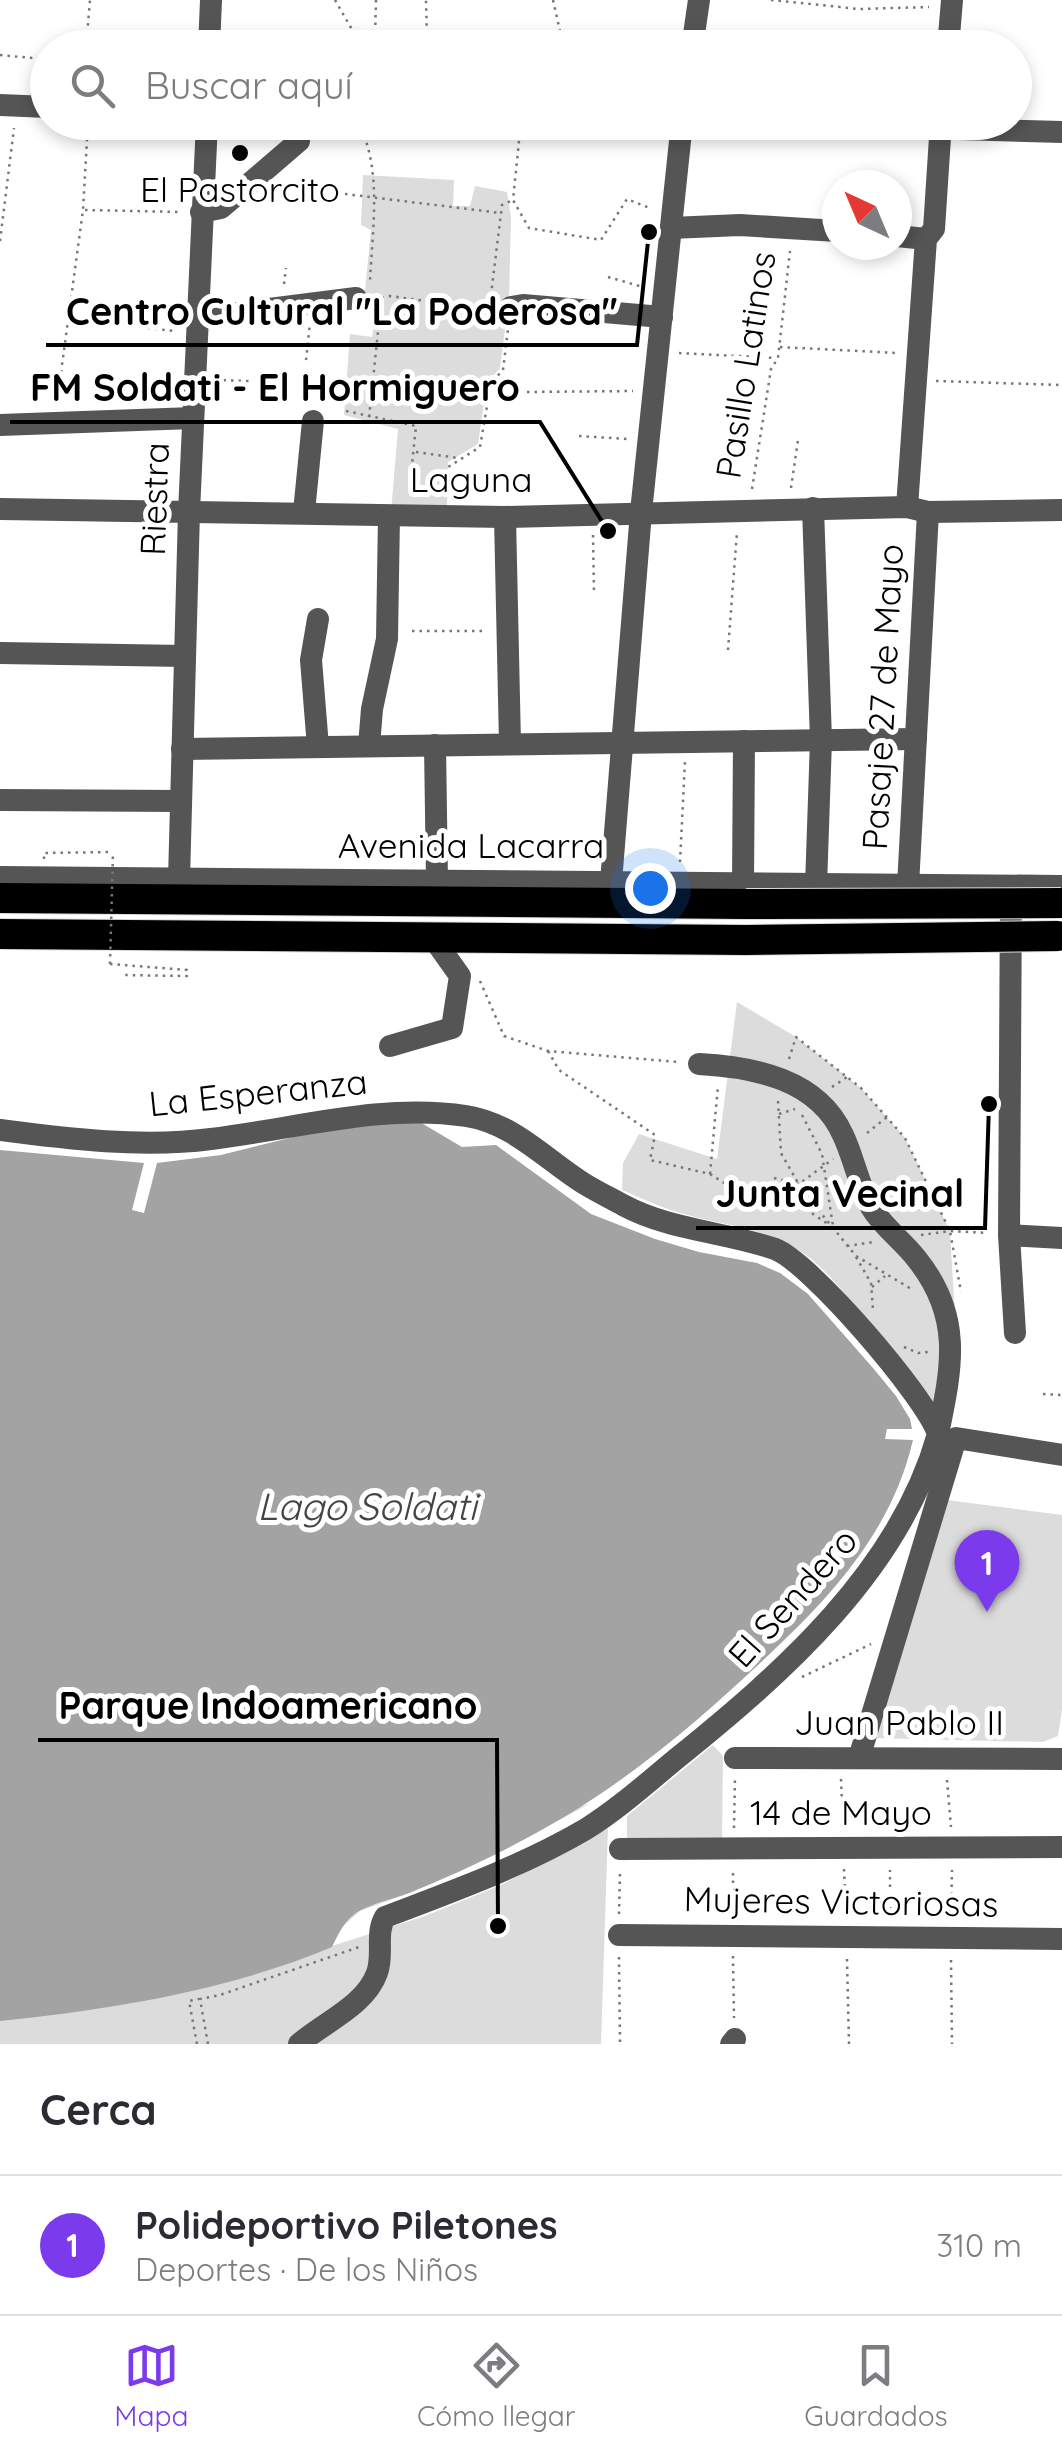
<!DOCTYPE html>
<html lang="es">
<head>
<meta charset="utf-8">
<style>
	:root { --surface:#fff; --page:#f7f7f7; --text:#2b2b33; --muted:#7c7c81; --line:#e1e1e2; --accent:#7c3aed }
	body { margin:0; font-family:Quicksand,sans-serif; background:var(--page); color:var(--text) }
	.compass { position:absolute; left:822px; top:170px; width:90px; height:90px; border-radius:50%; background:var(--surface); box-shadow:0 5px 15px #0003; rotate:316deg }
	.you { position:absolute; left:650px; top:888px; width:35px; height:35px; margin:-25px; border:8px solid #fff; border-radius:50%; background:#1a73e8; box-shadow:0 0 0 15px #1a73e833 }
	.badge { display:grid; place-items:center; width:65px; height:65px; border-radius:50%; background:var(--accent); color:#fff; font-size:32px; font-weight:700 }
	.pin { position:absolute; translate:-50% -82px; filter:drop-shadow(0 2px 5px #0008) }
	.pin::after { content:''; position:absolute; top:52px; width:35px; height:30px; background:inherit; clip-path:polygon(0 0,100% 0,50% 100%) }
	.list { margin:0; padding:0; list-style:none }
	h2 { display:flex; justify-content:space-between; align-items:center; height:130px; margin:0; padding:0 40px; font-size:42px }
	h2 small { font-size:32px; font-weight:400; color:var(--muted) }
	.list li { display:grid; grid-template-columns:65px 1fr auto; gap:30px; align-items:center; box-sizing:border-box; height:140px; padding:0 40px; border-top:2px solid var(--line) }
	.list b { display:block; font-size:38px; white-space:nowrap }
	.list p { margin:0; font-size:32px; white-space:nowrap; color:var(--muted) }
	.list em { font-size:32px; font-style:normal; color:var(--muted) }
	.icon { flex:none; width:55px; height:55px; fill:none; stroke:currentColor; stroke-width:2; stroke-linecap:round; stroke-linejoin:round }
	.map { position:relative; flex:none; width:1062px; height:2044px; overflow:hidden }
	.search { position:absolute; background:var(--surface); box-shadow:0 5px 15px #0003; left:30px; right:30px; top:30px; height:110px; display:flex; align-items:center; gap:25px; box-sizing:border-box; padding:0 35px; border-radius:55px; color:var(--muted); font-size:38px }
	.sheet { height:270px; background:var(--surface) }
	nav { display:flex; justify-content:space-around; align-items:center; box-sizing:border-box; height:140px; border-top:2px solid var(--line); background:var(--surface); font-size:28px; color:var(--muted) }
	nav a { display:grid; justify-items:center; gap:5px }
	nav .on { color:var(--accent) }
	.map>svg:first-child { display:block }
</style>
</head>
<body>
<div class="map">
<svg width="1062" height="2044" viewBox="0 0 1062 2044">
	<rect width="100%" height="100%" fill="#fff"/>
	<g fill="#dcdcdc">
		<polygon points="363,175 454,180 453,206 470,206 475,186 507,192 511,217 509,299 500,368 487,383 478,444 448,462 447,511 391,512 398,429 344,415 350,334 372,337 374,324 369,320 370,305 364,301 371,230 361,225"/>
		<path d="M 737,1002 L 796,1037 L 861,1088 L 905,1138 L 950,1231 L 957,1349 L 940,1410 C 890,1366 861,1301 810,1258 C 772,1228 724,1226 680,1213 C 660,1207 641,1198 622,1190 L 623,1163 L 639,1134 L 717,1159 Z"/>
		<polygon points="947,1500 1062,1515 1062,1709 1058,1736 1043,1742 873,1738"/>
		<polygon points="713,1745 723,1756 722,1839 627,1839 627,1816"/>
		<polygon points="591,1803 504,1850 412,1892 360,1911 341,1928 332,1946 425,1916 501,1885 608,1828 601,2044 0,2044 0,2004"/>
	</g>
	<path fill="#a3a3a3" d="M 413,1118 L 462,1147 L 496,1145 L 591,1214 L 655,1239 L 699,1252 L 757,1263 L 780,1273 L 808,1294 L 873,1368 L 896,1396 L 910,1419 L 912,1429 L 887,1429 L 885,1439 L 913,1440 C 890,1540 818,1610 745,1677 C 668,1748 599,1802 506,1849 C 475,1865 441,1880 409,1893 C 393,1899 374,1903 359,1911 C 345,1919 339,1933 332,1947 C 227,1991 113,2009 0,2021 L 0,1150 L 144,1163 L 132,1210 L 144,1213 L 157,1163 L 221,1155 L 322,1130 Z"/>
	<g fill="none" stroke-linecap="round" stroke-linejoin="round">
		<defs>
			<g id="highway">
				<polyline points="0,898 746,904"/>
				<polyline points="0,934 746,940"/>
			</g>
		</defs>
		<use href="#highway" stroke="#dbdbdb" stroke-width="32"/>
		<g stroke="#777" stroke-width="2.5" stroke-dasharray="2.5 5" stroke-linecap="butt">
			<polyline points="335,0 354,33 375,37 375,48"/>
			<polyline points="376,0 375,37 382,42 427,40 426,0"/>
			<polyline points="553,0 562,40"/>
			<polyline points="771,0 859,9 929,7"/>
			<polyline points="86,48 90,0"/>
			<polyline points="0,55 43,59 41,84"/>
			<path d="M 358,122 C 383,169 372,231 370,282"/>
			<polyline points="519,141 513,200 529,228 601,240 627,199 652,209"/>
			<polyline points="345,194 501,213"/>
			<polyline points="85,210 182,212"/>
			<polyline points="0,241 14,128"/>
			<polyline points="608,277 643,287"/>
			<polyline points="284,284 286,268"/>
			<polyline points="374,299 390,296 490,310"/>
			<polyline points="490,303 502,205 513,200"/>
			<polyline points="110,324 175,331"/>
			<polyline points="780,347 897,353"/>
			<polyline points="679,353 776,358"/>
			<polyline points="306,360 310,323"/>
			<polyline points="216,380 250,381"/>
			<polyline points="936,381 1062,385"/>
			<polyline points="527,392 633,391"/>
			<polyline points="57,402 83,210 88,122"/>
			<polyline points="346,411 416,426 409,493"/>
			<polyline points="369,417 378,332 376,301"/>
			<polyline points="579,436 627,439"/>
			<polyline points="416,452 458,458"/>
			<polyline points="791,488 798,440"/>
			<polyline points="752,489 771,369 778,358 790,251"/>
			<polyline points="444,495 445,469 480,447 491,383 503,370 508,329"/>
			<polyline points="593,535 594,593"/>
			<polyline points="412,631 486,631"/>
			<polyline points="728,650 737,532"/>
			<polyline points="44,859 44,853 113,852"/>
			<polyline points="680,862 685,761"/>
			<polyline points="110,964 187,970 187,976 121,975"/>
			<polyline points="480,981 504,1036 548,1051 678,1062"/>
			<polyline points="548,1051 559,1070 655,1135 650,1160 710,1174 718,1086"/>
			<polyline points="789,1059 796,1037 861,1088 905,1138 950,1231 961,1292"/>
			<polyline points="832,1087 847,1077"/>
			<polyline points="778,1101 781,1153 802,1190 856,1256 913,1290"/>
			<polyline points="779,1114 795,1109"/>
			<polyline points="802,1115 822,1154 833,1226"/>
			<polyline points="867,1133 887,1117"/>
			<polyline points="710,1174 757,1204 804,1208 828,1224"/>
			<polyline points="774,1178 799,1184 833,1159"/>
			<polyline points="921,1235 950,1231 988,1233"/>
			<polyline points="847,1246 874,1242"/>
			<polyline points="856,1257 871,1283 873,1310"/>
			<polyline points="872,1287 885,1276"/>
			<polyline points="904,1347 918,1353 929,1352"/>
			<polyline points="1043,1394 1062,1395"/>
			<polyline points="802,1677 871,1644"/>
			<polyline points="841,1779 843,1826"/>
			<polyline points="947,1780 951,1827"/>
			<polyline points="734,1828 735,1776"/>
			<polyline points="844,1869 846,1916"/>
			<polyline points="733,1913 733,1871"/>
			<polyline points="619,1914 620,1872"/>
			<polyline points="890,1917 890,1870"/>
			<polyline points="951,1917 952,1870"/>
			<polyline points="733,1956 734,2018"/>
			<polyline points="619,1957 620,2044"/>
			<polyline points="847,1959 849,2044"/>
			<polyline points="951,1960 952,2044"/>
			<polyline points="197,2044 189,2001 199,1999"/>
			<polyline points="208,2044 200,1999 220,1995 359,1947"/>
		</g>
		<g stroke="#555" stroke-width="22">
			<polyline points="209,48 211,0"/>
			<polyline points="692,48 699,0"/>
			<polyline points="948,48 952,0"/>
			<polyline points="0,105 48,107"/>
			<polyline points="724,122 1062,132"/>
			<polyline points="201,212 221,208 299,141 300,122"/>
			<polyline points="671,228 740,225 837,231"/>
			<polyline points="897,236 926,239"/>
			<polyline points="511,307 523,305 662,317"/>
			<polyline points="197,318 356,298"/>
			<polyline points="0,425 193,418"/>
			<polyline points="907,507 926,239 934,229 941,122"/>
			<polyline points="813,508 821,740 816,886"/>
			<polyline points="0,509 505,517 907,507 928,512 1062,510"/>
			<polyline points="304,512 313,421"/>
			<polyline points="505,517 510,744"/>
			<polyline points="0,653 185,656"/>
			<polyline points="435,745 437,881"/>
			<polyline points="369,746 372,709 387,639 389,516"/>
			<polyline points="318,747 311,660 318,619"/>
			<polyline points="182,749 916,739"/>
			<polyline points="0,800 181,801"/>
			<polyline points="0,877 1062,886"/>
			<polyline points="179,879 189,512 207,122"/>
			<polyline points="611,882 641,512 682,122"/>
			<polyline points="743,884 744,741"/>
			<polyline points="908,886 928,512"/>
			<polyline points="1011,890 1009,1235 1015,1333"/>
			<polyline points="390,1046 452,1028 460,976 433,938"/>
			<path d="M 699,1064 C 754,1067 818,1079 843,1135 C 854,1158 858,1184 871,1207 C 883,1227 902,1240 916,1258 C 963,1316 952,1366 938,1434"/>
			<path d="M 0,1130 C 68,1139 143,1148 211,1139 C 295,1129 381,1103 466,1116 C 513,1123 545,1159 583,1183 C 596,1191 610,1198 623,1205 C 669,1230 726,1232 775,1249 C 810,1262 926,1397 938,1434 C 900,1570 783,1673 676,1759 C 647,1783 618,1809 586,1829 C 523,1866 453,1891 385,1917 C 375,1934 384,1954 377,1973 C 365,2006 324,2022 299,2044"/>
			<polyline points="1009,1235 1062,1238"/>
			<polyline points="735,1758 1062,1759"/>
			<polyline points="859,1758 956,1438 1062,1455"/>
			<polyline points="620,1849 1062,1847"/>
			<polyline points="619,1935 1062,1939"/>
			<polyline points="731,2044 735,2039"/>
		</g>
		<use href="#highway" stroke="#000" stroke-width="30"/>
		<defs>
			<g id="highway-bridge">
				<polyline points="746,904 1061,903"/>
				<polyline points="746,940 1058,936"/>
			</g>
		</defs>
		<use href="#highway-bridge" stroke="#dbdbdb" stroke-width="32" stroke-linecap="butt"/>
		<polyline stroke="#777" stroke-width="2.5" stroke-dasharray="2.5 5" stroke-linecap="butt" points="110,964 113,852"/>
		<use href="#highway-bridge" stroke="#000" stroke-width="30"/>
	</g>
	<circle fill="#000" stroke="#fff" stroke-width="4" cx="240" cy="153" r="10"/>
	<g text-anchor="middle" stroke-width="10" stroke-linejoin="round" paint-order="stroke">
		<g font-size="35" fill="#000" stroke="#fff">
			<text x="240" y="202">El Pastorcito</text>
		</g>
		<g font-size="35" fill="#000" stroke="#fff">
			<text transform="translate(746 365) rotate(-81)" y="12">Pasillo Latinos</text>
			<text x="471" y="492">Laguna</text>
			<text transform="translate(155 499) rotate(-88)" y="12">Riestra</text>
			<text transform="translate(883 697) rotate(-87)" y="12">Pasaje 27 de Mayo</text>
			<text x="471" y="858">Avenida Lacarra</text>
			<text transform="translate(258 1093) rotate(-6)" y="12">La Esperanza</text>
			<text transform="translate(793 1598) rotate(-48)" y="12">El Sendero</text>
			<text x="899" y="1735">Juan Pablo II</text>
			<text x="841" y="1825">14 de Mayo</text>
			<text transform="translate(841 1902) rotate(1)" y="12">Mujeres Victoriosas</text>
		</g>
		<g font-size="38" font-style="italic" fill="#444" stroke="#fff">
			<text x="367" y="1520">Lago Soldati</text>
		</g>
	</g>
	<path fill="none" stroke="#000" stroke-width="4" d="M649 232L637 345H46M608 531L540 422H10M989 1104L985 1228H696M498 1926L497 1740H38"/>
	<g fill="#000" stroke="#fff" stroke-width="4">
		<circle cx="649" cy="232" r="10"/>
		<circle cx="608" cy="531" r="10"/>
		<circle cx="989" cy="1104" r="10"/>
		<circle cx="498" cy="1926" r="10"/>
	</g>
	<g font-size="38" text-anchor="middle" font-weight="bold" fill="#000" stroke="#fff" stroke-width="10" stroke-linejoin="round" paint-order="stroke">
		<text x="342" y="325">Centro Cultural ''La Poderosa''</text>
		<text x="275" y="401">FM Soldati - El Hormiguero</text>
		<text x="840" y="1207">Junta Vecinal</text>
		<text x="268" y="1719">Parque Indoamericano</text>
	</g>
</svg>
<svg class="compass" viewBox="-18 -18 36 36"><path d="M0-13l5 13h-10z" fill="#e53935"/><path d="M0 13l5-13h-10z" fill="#7c7c81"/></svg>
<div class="you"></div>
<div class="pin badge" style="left:987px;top:1612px">1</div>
<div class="search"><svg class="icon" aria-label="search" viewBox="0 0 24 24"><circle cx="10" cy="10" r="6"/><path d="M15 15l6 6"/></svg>Buscar aquí</div>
</div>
<section class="sheet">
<h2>Cerca<small></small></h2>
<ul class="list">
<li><span class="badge">1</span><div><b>Polideportivo Piletones</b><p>Deportes · De los Niños</p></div><em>310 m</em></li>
</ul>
</section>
<nav>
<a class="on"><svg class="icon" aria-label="map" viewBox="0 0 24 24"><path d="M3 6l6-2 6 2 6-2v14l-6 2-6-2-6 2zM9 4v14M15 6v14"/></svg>Mapa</a>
<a><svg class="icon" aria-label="directions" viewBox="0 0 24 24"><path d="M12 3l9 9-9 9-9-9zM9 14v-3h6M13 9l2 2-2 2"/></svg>Cómo llegar</a>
<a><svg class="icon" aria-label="saved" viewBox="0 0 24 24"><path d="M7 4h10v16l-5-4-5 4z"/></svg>Guardados</a>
</nav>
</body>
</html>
